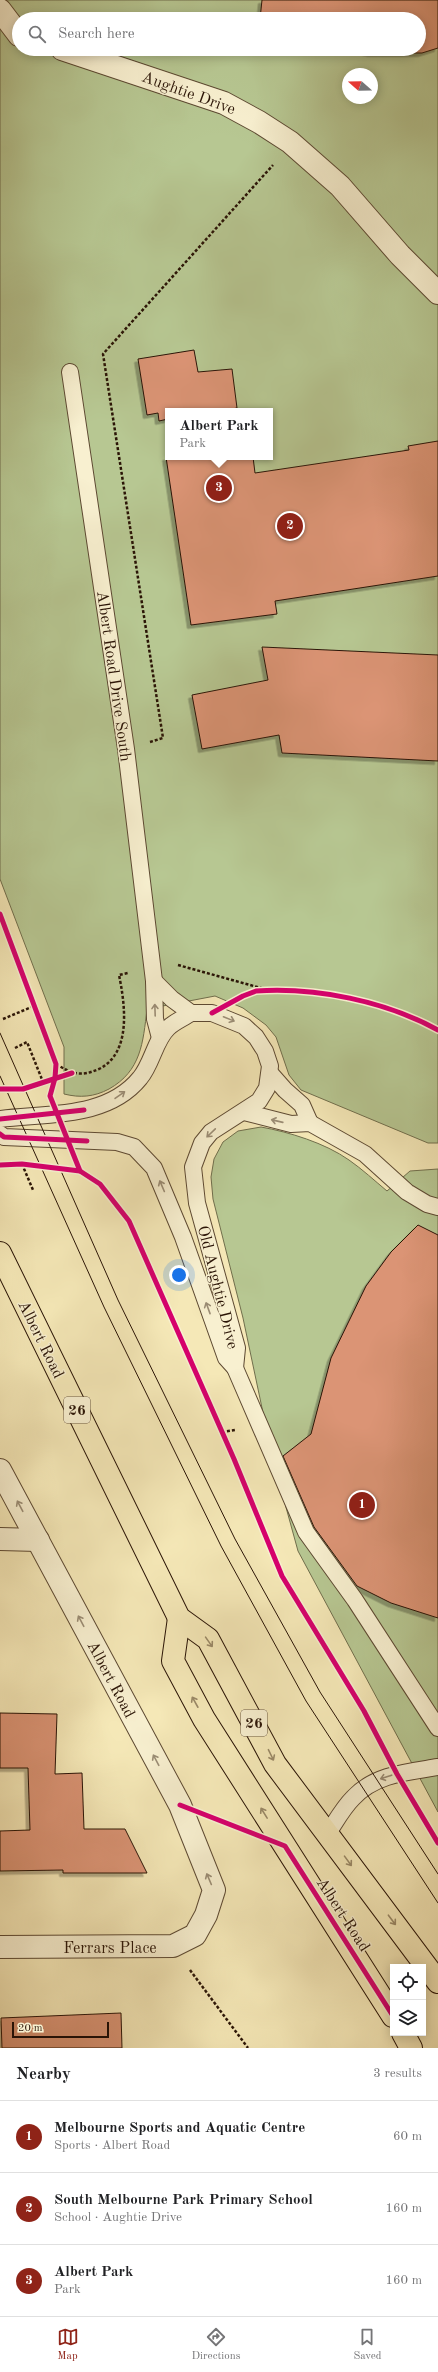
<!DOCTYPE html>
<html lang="en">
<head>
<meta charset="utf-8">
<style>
	:root { --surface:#fff; --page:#f6f6f6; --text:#202124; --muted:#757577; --line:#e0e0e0; --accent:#8f2418 }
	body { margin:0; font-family:"Old Standard TT",serif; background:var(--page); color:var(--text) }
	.controls { position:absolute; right:12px; bottom:12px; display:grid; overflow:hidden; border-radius:0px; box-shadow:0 2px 10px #0003 }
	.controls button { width:36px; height:36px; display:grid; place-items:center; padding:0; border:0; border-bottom:1px solid var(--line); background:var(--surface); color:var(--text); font:20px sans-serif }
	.compass { position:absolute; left:342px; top:68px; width:36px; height:36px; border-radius:50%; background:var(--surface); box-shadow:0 2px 10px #0003; rotate:290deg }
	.scale { position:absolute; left:12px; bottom:10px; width:97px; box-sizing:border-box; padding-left:4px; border:2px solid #2a1406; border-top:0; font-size:11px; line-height:14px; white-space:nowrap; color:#2a1406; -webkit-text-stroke:3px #f8f0d0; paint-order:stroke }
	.you { position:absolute; left:179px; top:1275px; width:14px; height:14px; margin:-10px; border:3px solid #fff; border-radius:50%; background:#1a73e8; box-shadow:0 0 0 6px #1a73e833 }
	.badge { display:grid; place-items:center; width:26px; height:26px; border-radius:50%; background:var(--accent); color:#fff; font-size:13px; font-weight:700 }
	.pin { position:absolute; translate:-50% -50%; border:2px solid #fff; box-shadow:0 1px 4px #0006 }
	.popup { position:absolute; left:165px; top:408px; width:108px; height:52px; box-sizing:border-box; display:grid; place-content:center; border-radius:0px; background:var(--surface); filter:drop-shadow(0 1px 3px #0005); font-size:13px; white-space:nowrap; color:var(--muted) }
	.popup b { font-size:15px; color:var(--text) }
	.popup::after { content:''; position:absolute; left:50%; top:100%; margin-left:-8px; border:8px solid transparent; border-top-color:var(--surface) }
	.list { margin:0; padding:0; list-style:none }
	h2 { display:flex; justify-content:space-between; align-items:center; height:52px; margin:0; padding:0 16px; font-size:17px }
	h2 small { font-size:13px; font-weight:400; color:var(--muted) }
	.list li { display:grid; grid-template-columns:26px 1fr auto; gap:12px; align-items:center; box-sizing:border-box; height:72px; padding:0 16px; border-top:1px solid var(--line) }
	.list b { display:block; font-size:15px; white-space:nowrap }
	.list p { margin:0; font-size:13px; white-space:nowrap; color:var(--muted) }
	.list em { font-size:13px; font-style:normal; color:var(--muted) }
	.icon { flex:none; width:22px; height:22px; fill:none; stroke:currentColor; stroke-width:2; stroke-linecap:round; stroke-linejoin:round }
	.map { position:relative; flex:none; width:438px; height:2048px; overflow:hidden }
	.search { position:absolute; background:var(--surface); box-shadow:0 2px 10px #0003; left:12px; right:12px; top:12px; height:44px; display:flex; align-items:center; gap:10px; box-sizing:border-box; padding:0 14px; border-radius:22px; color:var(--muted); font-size:15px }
	.sheet { height:268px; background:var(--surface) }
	nav { display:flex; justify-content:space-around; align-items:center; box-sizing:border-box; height:56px; border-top:1px solid var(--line); background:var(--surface); font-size:11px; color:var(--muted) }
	nav a { display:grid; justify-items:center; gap:2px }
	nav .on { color:var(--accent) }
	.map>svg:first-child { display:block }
</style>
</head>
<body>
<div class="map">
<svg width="438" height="2048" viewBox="0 0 438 2048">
	<defs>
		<filter id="shadow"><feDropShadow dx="-3.5" dy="3.5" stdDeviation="0" flood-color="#0004"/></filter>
	</defs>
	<rect width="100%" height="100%" fill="#f5e8b7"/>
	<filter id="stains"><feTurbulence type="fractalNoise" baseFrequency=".005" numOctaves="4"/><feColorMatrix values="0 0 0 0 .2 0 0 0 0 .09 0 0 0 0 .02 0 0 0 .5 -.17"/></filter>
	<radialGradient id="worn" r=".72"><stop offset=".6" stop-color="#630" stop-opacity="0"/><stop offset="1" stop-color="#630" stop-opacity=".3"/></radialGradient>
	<g fill="#b7c792" stroke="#706e4c" fill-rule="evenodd">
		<path d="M 0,0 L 438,0 L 438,1143 L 428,1143 L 301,1090 L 289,1075 L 276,1037 L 266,1025 L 243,1008 L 215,996 L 147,1009 C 143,1043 141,1071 109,1089 C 94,1097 80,1098 64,1094 L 64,1047 L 0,879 ZM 19,19 L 419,19 L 419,49 L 19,49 ZM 348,74 L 372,74 L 372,98 L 348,98 ZM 168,411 L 270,411 L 270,457 L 168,457 Z"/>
		<path d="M 261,1127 C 289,1132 325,1143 349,1160 C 362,1169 375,1181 387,1191 L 410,1171 L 438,1169 L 438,1812 L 298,1551 L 273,1460 L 243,1318 L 213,1199 L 211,1177 L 214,1159 L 223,1142 L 238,1131 Z"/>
	</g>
	<g fill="#db9475" stroke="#2a1406" filter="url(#shadow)">
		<polygon points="262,0 438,0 438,48 422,53 371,53 354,49 419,49 419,19 260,19"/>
		<polygon points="194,350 198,372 232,369 237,408 221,411 168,411 168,419 159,421 158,413 147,415 138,359"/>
		<polygon points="438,441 438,576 275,601 277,614 191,625 166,457 253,457 255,473 409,450 408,446"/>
		<polygon points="262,647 438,655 438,761 282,753 279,735 202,749 192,695 268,680"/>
		<polygon points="418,1225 438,1235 438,1618 391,1603 357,1586 314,1527 283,1456 311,1434 331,1358 366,1286 391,1252"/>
		<polygon points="0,1713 57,1714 55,1774 82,1773 84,1829 125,1829 147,1873 63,1873 63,1870 0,1871 0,1831 30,1830 28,1768 0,1768"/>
		<polygon points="121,2013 122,2048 2,2048 1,2018"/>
	</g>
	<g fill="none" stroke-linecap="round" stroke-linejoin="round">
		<defs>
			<g id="service">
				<polyline points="70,372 126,749 154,981 155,1019 160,1038"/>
				<polyline points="154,981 172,999 191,1013 212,1013 244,1026 256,1037 265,1051 270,1066 267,1088 259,1101 211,1132 202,1143 193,1167 197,1203 237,1348 235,1368"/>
				<polyline points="270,1073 285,1090 302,1105 310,1123"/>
				<polyline points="244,1112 291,1124 310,1123 365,1154 407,1192 427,1204 438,1207"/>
				<path d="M 0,1119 C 46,1113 107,1119 140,1078 C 152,1064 155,1040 168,1028 C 174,1022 184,1018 191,1013"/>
				<polyline points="0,1134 4,1137 117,1142 134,1147 154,1168 183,1237 226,1358 235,1368 306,1532 355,1600 438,1728"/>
				<path d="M 328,1833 C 336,1821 343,1808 353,1798 C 375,1774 408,1772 438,1767"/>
			</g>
			<g id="minor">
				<polyline points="0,10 19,35"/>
				<polyline points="62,49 224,103 259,122 290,142 340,186 400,255 438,293"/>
				<polyline points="0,1470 180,1805 214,1890 206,1915 195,1935 173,1946 0,1947"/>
				<polyline points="0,1539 38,1540"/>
			</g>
			<g id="primary">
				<polyline points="0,1253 179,1618 208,1639 275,1764 438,1982"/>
				<polyline points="179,1618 173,1661 204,1719 393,2016"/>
				<polyline points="403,2033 411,2048"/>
			</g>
		</defs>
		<use href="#service" stroke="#5d4932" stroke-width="18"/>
		<use href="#minor" stroke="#5d4932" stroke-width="24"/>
		<use href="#primary" stroke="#2a1406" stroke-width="24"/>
		<g stroke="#2a1406" stroke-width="2.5" stroke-dasharray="3 2" stroke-linecap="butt">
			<polyline points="150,742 163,738 103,354 273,165"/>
			<polyline points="178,965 268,990"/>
			<polyline points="3,1019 34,1006"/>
			<polyline points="15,1048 27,1042 43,1082"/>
			<path d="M 56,1064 C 72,1074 81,1077 99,1069 C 132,1053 125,1004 119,975 L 128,973"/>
			<polyline points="22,1164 33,1190"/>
			<polyline points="222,1432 235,1430"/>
			<polyline points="190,1970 248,2048"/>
		</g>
		<use href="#service" stroke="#f8f0d0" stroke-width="16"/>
		<use href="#minor" stroke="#f8f0d0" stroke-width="22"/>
		<use href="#primary" stroke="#f5e8b7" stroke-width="22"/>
		<g stroke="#2a1406" stroke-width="1">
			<polyline points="0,1033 118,1300 235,1539 320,1692 438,1874"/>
			<polyline points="0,1076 104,1307 221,1546 306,1701 438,1903"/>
		</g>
		<defs>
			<g id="cycleway">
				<polyline points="0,914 56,1064 55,1078 50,1096 80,1171 100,1184 129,1221 234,1459 282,1576 364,1711 397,1774 438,1843"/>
				<path d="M 212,1013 L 243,996 L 256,991 C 316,987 385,1001 438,1030"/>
				<polyline points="0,1089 23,1089 72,1073"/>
				<polyline points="0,1119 84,1110"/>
				<polyline points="0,1134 4,1137 87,1141"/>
				<polyline points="0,1165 22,1164 80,1171"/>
				<polyline points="180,1805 285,1846 393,2016"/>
			</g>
		</defs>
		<use href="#cycleway" stroke="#f8f0d0" stroke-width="8"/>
		<use href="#cycleway" stroke="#d6006c" stroke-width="5"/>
	</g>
	<defs><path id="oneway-shaft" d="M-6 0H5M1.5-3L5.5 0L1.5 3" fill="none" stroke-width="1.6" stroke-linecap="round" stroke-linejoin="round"/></defs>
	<g stroke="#9b8d75">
		<use href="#oneway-shaft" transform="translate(155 1010) rotate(-92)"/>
		<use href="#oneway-shaft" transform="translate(229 1019) rotate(22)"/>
		<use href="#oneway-shaft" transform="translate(120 1095) rotate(-35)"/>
		<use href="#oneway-shaft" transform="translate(277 1121) rotate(-167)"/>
		<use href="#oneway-shaft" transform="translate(211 1133) rotate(136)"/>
		<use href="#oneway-shaft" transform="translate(162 1186) rotate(-113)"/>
		<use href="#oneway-shaft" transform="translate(208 1308) rotate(-110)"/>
		<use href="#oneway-shaft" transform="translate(20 1506) rotate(-118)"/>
		<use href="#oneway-shaft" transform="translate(81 1621) rotate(-118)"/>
		<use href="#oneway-shaft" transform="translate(156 1760) rotate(-118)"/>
		<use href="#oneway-shaft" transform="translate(386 1777) rotate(162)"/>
		<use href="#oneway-shaft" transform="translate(209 1879) rotate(-113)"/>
	</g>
	<g stroke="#9a8967">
		<use href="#oneway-shaft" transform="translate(209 1642) rotate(55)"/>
		<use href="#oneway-shaft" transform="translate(195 1702) rotate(-119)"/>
		<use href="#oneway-shaft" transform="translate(271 1755) rotate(64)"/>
		<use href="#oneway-shaft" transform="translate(264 1813) rotate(-122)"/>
		<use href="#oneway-shaft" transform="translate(348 1861) rotate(54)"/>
		<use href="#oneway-shaft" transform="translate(392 1920) rotate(53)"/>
	</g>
	<g text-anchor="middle" stroke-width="3" stroke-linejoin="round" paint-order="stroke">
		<g fill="#f8f0d0" stroke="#685643" stroke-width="1">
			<rect x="64" y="1397" width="26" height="26" rx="3"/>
			<rect x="241" y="1710" width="26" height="26" rx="3"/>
		</g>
		<g font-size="15" font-weight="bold" fill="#2a1406">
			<text x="77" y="1415">26</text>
			<text x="254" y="1728">26</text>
		</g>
		<g font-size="16" fill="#2a1406" stroke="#f8f0d0">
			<text transform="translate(189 92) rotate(20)" y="6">Aughtie Drive</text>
			<text transform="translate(115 676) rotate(82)" y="6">Albert Road Drive South</text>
			<text transform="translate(219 1287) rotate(76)" y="6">Old Aughtie Drive</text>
			<text transform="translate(42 1339) rotate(64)" y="6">Albert Road</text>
			<text transform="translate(112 1679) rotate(62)" y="6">Albert Road</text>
			<text transform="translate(344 1914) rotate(57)" y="6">Albert Road</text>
			<text x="110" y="1953">Ferrars Place</text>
		</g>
	</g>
	<rect width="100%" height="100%" filter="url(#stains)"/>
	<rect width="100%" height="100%" fill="url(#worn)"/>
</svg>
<div class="controls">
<button><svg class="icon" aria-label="locate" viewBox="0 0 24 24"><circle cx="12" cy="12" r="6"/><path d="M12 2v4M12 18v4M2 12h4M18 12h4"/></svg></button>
<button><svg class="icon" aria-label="layers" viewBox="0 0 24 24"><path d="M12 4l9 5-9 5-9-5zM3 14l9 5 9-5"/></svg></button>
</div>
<svg class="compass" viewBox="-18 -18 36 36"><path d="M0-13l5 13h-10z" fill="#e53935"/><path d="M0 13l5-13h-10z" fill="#757577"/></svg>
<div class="scale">20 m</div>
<div class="you"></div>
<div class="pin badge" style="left:362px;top:1505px">1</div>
<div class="pin badge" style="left:290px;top:526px">2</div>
<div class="pin badge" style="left:219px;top:488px">3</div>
<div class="popup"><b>Albert Park</b>Park</div>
<div class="search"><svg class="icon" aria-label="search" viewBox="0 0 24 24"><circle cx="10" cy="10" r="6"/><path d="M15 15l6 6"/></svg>Search here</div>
</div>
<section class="sheet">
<h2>Nearby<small>3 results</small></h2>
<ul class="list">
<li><span class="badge">1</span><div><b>Melbourne Sports and Aquatic Centre</b><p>Sports · Albert Road</p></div><em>60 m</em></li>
<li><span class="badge">2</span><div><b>South Melbourne Park Primary School</b><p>School · Aughtie Drive</p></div><em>160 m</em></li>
<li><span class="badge">3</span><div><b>Albert Park</b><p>Park</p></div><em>160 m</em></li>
</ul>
</section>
<nav>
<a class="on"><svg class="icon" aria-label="map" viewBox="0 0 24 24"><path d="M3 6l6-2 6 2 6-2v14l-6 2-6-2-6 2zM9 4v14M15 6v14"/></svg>Map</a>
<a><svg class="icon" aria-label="directions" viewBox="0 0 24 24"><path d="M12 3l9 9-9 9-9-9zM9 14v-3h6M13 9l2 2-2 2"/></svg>Directions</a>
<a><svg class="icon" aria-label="saved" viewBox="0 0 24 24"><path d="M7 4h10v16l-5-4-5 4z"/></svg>Saved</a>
</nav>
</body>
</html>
